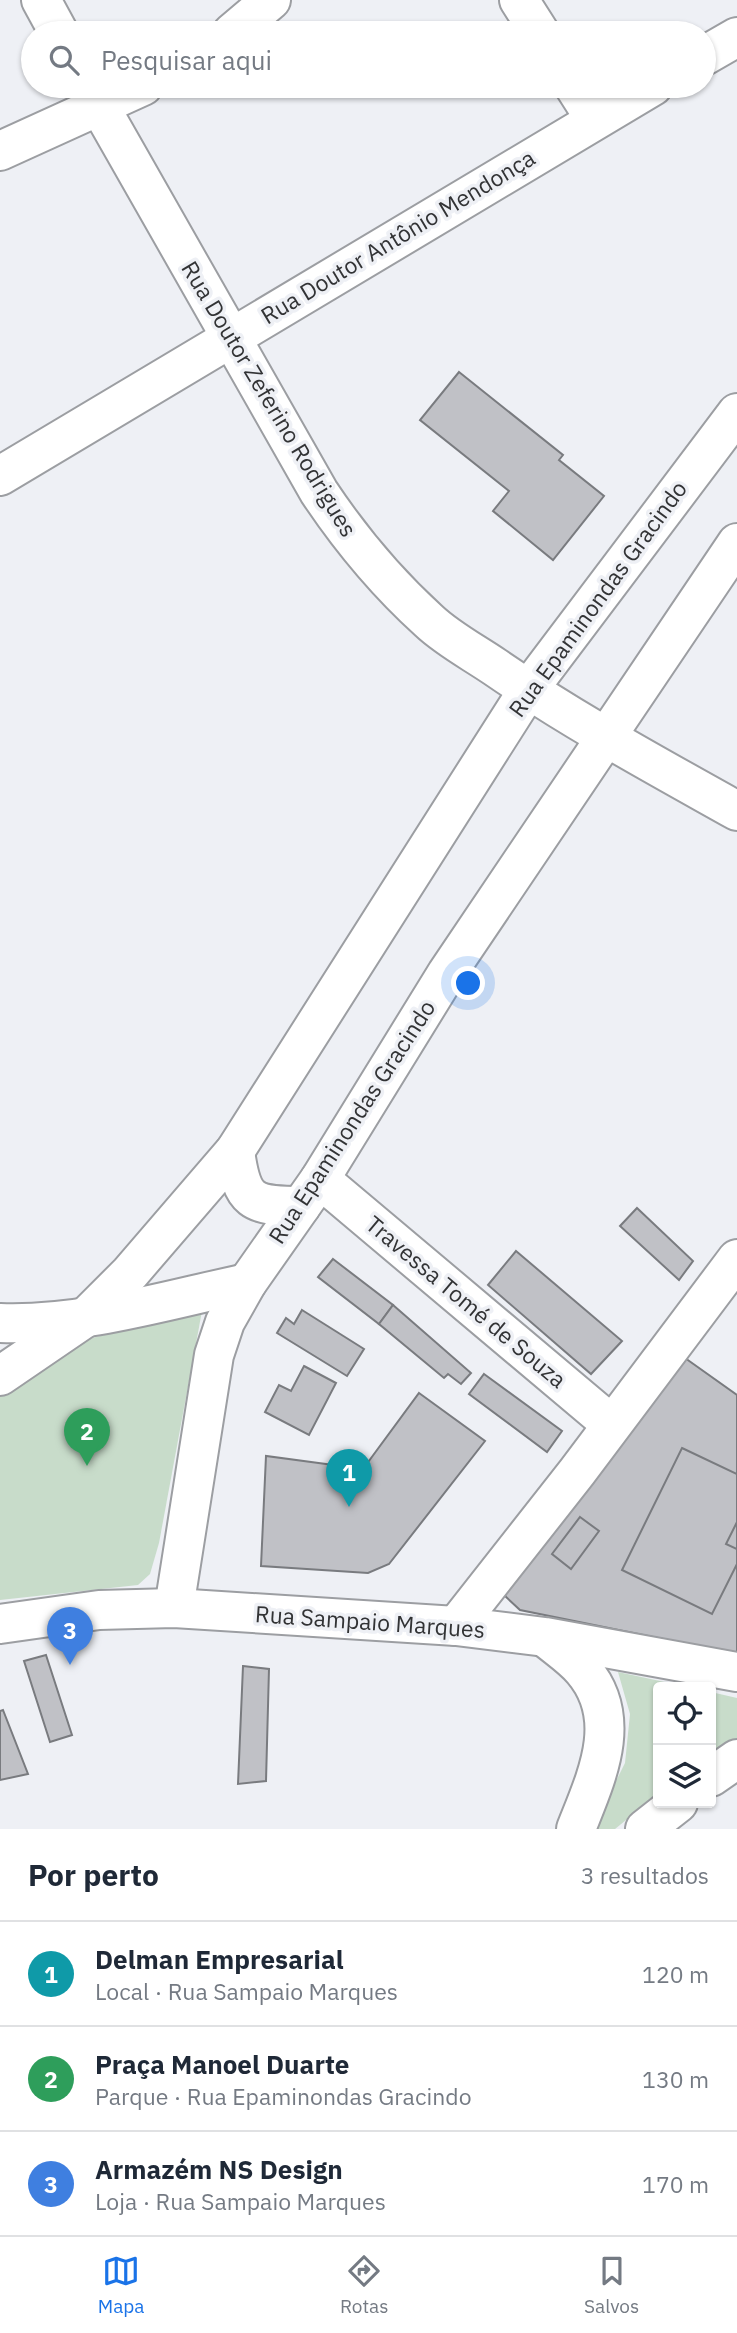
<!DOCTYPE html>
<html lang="pt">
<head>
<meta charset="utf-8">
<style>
	:root { --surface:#fff; --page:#f6f6f7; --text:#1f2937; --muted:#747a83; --line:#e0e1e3; --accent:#1a73e8 }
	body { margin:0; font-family:"IBM Plex Sans",sans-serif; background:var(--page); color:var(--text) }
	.controls { position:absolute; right:21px; bottom:21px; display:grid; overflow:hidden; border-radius:7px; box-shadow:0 2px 5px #0004 }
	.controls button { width:63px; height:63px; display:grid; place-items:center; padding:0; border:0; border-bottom:2px solid var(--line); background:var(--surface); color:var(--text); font:35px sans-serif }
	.you { position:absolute; left:469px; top:984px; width:24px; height:24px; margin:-18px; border:5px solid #fff; border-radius:50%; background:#1a73e8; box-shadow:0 0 0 10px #1a73e833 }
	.badge { display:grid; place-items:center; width:46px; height:46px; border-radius:50%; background:var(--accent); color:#fff; font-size:23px; font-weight:700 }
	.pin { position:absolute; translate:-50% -58px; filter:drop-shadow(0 2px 4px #0008) }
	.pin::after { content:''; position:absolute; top:37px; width:24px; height:21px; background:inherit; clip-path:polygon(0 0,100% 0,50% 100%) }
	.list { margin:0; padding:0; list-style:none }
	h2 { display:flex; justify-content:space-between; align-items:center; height:91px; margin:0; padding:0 28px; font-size:30px }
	h2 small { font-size:23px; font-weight:400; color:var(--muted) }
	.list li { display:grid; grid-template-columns:46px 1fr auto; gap:21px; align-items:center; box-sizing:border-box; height:105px; padding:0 28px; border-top:2px solid var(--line) }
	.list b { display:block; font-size:26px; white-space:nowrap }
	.list p { margin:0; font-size:23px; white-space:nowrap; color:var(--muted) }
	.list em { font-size:23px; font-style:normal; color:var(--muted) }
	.icon { flex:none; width:38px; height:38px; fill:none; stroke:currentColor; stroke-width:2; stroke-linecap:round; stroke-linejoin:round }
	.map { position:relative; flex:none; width:737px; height:1829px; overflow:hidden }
	.search { position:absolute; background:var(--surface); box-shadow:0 2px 5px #0004; left:21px; right:21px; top:21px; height:77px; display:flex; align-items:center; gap:18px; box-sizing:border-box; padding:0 24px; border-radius:38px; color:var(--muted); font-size:26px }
	.sheet { height:406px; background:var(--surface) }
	nav { display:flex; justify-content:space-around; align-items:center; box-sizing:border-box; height:98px; border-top:2px solid var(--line); background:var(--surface); font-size:19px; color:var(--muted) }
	nav a { display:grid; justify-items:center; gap:4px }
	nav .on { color:var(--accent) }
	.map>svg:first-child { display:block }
</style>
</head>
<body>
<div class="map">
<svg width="737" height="1829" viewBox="0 0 737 1829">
	<rect width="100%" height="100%" fill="#eef0f5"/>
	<g fill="#c8dcca">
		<polygon points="202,1311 159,1543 150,1574 138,1585 0,1600 0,1390 92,1338"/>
		<polygon points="618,1672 688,1687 658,1687 658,1794 615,1829 592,1829 625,1763 630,1714"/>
		<polygon points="711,1692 737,1698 737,1744 711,1757"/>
	</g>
	<g fill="#c0c1c6" stroke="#797b7f" stroke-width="2">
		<polygon points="459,372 563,455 559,460 604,496 553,560 493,511 509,491 420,420"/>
		<polygon points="637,1208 693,1261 679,1280 620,1226"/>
		<polygon points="516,1251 622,1341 591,1374 488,1285"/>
		<polygon points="333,1259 393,1305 379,1324 318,1277"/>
		<polygon points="393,1305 471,1373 461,1384 448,1374 444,1378 379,1324"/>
		<polygon points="302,1310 364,1349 347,1376 277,1333 286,1318 294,1324"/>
		<polygon points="685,1358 737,1395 737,1654 520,1610 505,1596 509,1583"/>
		<polygon points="304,1366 336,1383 309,1435 265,1412 279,1385 291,1391"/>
		<polygon points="484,1374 562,1431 547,1452 469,1394"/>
		<polygon points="419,1393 485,1441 389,1564 368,1573 261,1566 266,1456 363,1469"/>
		<polygon points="682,1448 737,1474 737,1522 726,1544 737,1549 737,1564 712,1614 622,1570"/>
		<polygon points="580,1517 599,1531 571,1569 552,1554"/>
		<polygon points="46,1655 72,1735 50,1742 24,1661"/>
		<polygon points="243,1666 269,1669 266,1781 238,1784"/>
		<polygon points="3,1710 28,1774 0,1780 0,1711"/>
	</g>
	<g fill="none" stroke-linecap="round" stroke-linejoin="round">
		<defs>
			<g id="minor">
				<polyline points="41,0 59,33"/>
				<polyline points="519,0 540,33"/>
				<polyline points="232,33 271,0"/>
				<polyline points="704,56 737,37"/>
				<path d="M 88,86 L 319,492 C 351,540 386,582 429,621 C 448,639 473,652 495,667 C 572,720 655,765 737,811"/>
				<polyline points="574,86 595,119"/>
				<polyline points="0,151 143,86"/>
				<polyline points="0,476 653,86"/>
				<path d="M 235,1151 C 242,1202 251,1206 301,1206"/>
				<polyline points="320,1179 611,1424"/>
				<path d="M 0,1323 C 83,1326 167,1300 247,1283"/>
				<polyline points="0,1376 85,1318 130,1273 235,1151 528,690 737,413"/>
				<polyline points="174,1608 214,1355 225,1322 247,1283 320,1179 447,973 737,543"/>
				<polyline points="456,1626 577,1472 737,1259"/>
			</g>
			<g id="major">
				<polyline points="0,1624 99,1610 174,1608 456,1626 545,1637 737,1672"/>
				<path d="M 546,1638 C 558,1648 573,1658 583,1670 C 625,1719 596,1778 576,1829"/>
				<polyline points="711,1777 737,1759"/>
				<polyline points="645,1829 678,1803"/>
			</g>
		</defs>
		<use href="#minor" stroke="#9c9ea2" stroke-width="42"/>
		<use href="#major" stroke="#9c9ea2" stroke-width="42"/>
		<use href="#minor" stroke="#fff" stroke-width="38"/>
		<use href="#major" stroke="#fff" stroke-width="38"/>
	</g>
	<g text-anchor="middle" stroke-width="7" stroke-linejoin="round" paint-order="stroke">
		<g font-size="23" fill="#323335" stroke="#eef0f5">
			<text transform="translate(398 237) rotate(-31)" y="8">Rua Doutor Antônio Mendonça</text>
			<text transform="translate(269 399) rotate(59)" y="8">Rua Doutor Zeferino Rodrigues</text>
			<text transform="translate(598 599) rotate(-54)" y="8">Rua Epaminondas Gracindo</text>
			<text transform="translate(352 1122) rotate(-57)" y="8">Rua Epaminondas Gracindo</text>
			<text transform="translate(466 1302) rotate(40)" y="8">Travessa Tomé de Souza</text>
			<text transform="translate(370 1622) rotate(4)" y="8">Rua Sampaio Marques</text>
		</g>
	</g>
</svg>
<div class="controls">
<button><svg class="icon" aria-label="locate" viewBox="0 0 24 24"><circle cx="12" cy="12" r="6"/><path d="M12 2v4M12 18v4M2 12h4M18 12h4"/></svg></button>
<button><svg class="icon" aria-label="layers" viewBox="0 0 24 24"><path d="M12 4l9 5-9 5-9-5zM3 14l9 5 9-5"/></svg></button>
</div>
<div class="you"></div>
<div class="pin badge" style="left:349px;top:1507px;background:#0f9aa8">1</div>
<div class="pin badge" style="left:87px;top:1466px;background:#2e9e5b">2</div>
<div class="pin badge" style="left:70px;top:1665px;background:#3f7fe0">3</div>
<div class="search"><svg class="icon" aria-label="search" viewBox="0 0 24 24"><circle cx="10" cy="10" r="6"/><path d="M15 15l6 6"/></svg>Pesquisar aqui</div>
</div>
<section class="sheet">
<h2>Por perto<small>3 resultados</small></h2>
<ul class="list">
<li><span class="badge" style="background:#0f9aa8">1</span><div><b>Delman Empresarial</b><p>Local · Rua Sampaio Marques</p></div><em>120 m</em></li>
<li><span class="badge" style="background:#2e9e5b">2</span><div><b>Praça Manoel Duarte</b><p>Parque · Rua Epaminondas Gracindo</p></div><em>130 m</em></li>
<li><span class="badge" style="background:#3f7fe0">3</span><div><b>Armazém NS Design</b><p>Loja · Rua Sampaio Marques</p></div><em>170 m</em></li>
</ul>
</section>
<nav>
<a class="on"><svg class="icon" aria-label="map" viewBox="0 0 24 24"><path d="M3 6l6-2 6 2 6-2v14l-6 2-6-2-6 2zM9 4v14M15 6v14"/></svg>Mapa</a>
<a><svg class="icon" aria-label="directions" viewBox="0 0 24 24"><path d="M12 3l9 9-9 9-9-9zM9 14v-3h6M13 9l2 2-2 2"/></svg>Rotas</a>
<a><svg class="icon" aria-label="saved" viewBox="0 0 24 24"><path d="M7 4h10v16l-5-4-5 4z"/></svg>Salvos</a>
</nav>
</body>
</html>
